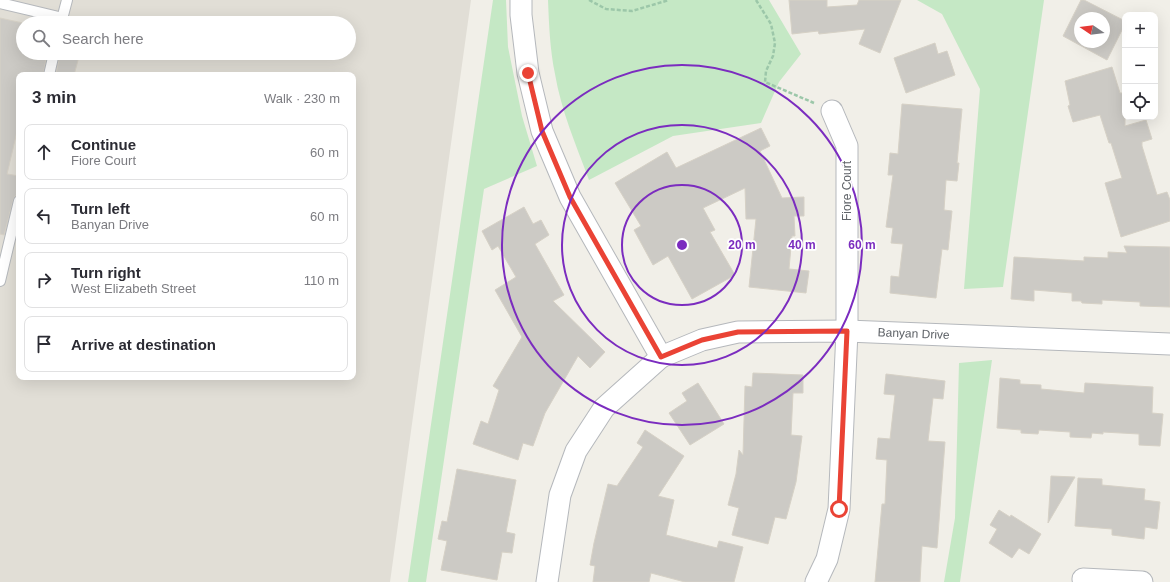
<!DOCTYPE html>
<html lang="en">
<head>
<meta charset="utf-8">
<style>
	:root { --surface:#fff; --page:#f2f2f3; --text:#2b2b33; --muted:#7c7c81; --line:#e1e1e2 }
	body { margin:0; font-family:Arial,sans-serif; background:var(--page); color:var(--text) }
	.controls { position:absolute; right:12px; top:12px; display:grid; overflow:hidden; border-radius:8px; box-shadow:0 4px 16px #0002 }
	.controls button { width:36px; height:36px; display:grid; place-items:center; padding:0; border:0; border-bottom:1px solid var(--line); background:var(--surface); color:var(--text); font:20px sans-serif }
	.compass { position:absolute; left:1074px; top:12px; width:36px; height:36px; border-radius:50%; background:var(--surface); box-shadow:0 4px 16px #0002; rotate:283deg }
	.stop { position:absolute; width:12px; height:12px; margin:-9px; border:3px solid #ea4335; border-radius:50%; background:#fff }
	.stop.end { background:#ea4335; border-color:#fff; box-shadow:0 1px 4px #0008 }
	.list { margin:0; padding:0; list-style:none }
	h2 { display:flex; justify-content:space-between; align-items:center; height:52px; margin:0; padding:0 16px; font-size:17px }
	h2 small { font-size:13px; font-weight:400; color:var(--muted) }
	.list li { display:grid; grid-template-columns:26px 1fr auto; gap:12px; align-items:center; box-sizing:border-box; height:56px; margin:0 8px 8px; padding:0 8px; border:1px solid var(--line); border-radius:8px }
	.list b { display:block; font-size:15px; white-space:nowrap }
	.list p { margin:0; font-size:13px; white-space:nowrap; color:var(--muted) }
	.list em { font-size:13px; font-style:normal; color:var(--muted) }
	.icon { flex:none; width:22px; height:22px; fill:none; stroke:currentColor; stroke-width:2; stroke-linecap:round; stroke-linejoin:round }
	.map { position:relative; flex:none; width:1170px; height:582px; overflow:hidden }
	.search { position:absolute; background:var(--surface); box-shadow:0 4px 16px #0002; left:16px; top:16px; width:340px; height:44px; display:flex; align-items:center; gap:10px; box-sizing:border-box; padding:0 14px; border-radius:22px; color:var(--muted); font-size:15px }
	.panel { position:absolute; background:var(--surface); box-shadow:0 4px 16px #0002; left:16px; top:72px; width:340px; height:308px; border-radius:8px }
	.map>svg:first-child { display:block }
</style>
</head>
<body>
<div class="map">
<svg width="1170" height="582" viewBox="0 0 1170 582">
	<rect width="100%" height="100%" fill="#f1efe8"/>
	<path fill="#e1ded6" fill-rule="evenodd" d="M 0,0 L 471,0 L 390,582 L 0,582 ZM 23,23 L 349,23 L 349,53 L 23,53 ZM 19,75 L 353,75 L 353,377 L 19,377 Z"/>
	<g fill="#c5e8c5">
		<polygon points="493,0 506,0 508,47 522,116 537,166 484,189 426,582 408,582"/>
		<path d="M 548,0 L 769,0 L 801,54 L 779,82 L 761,123 L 673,136 L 589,180 C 576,145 561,110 555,74 C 550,50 549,25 548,0 Z"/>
		<polygon points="917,0 1044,0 1003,287 964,289 980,89 942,14"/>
		<polygon points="992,360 960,582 944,582 955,518 959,363"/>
	</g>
	<g fill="#cccac5" stroke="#d6d1c6" fill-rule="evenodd">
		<polygon points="789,0 827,0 827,7 857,5 859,0 901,0 880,53 859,44 865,29 819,34 818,31 792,34"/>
		<path d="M 1081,0 L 1084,0 L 1125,21 L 1125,24 L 1107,60 L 1063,36 ZM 1080,18 L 1104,18 L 1104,42 L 1080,42 Z"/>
		<polygon points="0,18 23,23 23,53 47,53 43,75 19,75 19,123 7,174 19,176 19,195 15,196 13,200 4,235 0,234"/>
		<polygon points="935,43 938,54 947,51 955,75 906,93 894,58"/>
		<polygon points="60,53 80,53 74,75 56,75"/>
		<polygon points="1112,67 1120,93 1122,93 1125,101 1125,126 1146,120 1152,139 1142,142 1142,146 1157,195 1167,192 1170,200 1170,221 1121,237 1105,183 1122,178 1111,143 1109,143 1100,115 1073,122 1068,106 1070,105 1065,81"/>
		<polygon points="902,104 962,109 957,163 959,163 957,181 946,180 944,210 952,211 948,250 942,249 936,298 890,293 891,276 899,277 903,244 891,243 893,228 886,227 893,175 888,175 890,153 898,154"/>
		<polygon points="761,128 770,146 760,151 782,198 804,197 804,216 794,216 795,236 792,236 789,269 809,271 806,293 749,287 756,219 746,219 745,188 703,208 715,230 710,232 735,275 692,299 668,256 653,265 634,230 641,226 615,183 667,152 676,168"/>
		<polygon points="524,207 533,224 541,220 549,235 535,244 564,295 553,301 605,352 590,368 578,356 545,413 533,446 523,443 518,460 473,444 481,421 488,424 499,390 493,386 522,337 495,290 516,277 498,246 492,250 482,231"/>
		<polygon points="1124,246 1170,247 1170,307 1140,306 1140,302 1102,300 1102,304 1082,303 1081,301 1072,301 1072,293 1034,290 1034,301 1011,299 1014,257 1084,261 1084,257 1108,258 1108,252 1127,253"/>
		<polygon points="753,373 803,375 803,393 793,393 791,435 802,436 796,482 786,519 775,517 768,544 732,535 739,508 728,505 736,474 739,450 743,455 745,386 752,387"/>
		<polygon points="886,374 945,381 943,399 933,398 928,441 945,442 937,548 922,546 920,582 875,582 882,504 885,504 887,460 876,459 878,438 890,439 895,395 884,394"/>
		<polygon points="1000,378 1020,380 1020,384 1041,385 1041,389 1084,393 1085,383 1153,387 1152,413 1163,414 1160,446 1139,445 1139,434 1103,432 1103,434 1092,433 1091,438 1070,437 1070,432 1039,430 1038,434 1021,433 1021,430 997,428"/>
		<polygon points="698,383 724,424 690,445 669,413 687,401 682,393"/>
		<polygon points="645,430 684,456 658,496 674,500 666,535 717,548 719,541 743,547 734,582 685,582 651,573 649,582 593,582 595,566 590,565 594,543 608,484 617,486 643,447 637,443"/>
		<polygon points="457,469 516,480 506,532 515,534 512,553 502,552 497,580 441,570 447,541 438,539 442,521 447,522"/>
		<polygon points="1051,476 1075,477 1048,523"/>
		<polygon points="1078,478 1102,479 1102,485 1145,489 1144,500 1160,502 1157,529 1145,527 1144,539 1112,535 1112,529 1075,526"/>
		<polygon points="999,510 1010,517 1011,515 1041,534 1029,554 1019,548 1012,558 989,543 997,529 990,525"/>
	</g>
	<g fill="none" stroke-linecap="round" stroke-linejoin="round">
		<defs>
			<g id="service">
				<polyline points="0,3 63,18"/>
				<polyline points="61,23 67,0"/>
				<polyline points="49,75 54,53"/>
				<polyline points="0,281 19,201"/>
			</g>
			<g id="minor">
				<polyline points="521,0 521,15 528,73 542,131 570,197 661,357 604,408 576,451 560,495 547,582"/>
				<path id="s1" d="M 661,357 L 702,340 L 738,332 L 847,331 L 1170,344"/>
				<polyline points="1083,579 1142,582"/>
				<polyline points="816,582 827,559 839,509 847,331 847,146 832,111"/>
			</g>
		</defs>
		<use href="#service" stroke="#b5b8bc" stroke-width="12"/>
		<use href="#minor" stroke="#b5b8bc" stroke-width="23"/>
		<g stroke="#9cc7a9" stroke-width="2.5" stroke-dasharray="4 2" stroke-linecap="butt">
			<polyline points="589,0 606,9 632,11 669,0"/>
			<polyline points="756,0 771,24 775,43 773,56 766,71 765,82 814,103"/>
		</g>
		<use href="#service" stroke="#fff" stroke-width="10"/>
		<use href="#minor" stroke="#fff" stroke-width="21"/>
	</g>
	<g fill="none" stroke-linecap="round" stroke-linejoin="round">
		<polyline stroke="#ea4335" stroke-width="5" points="528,73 542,131 570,197 661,357 702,340 738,332 847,331 839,509"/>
	</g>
	<g fill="none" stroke="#7b2cbf" stroke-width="2">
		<circle cx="682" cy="245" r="60"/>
		<circle cx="682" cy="245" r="120"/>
		<circle cx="682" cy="245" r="180"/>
	</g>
	<g text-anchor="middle" stroke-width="3.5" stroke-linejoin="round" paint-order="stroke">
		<g font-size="12" fill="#5f6368" stroke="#fff">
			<text transform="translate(847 191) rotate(-90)" y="4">Fiore Court</text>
			<text dy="4" stroke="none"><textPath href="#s1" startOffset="257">Banyan Drive</textPath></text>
		</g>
	</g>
	<circle cx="682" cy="245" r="6" fill="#7b2cbf" stroke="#fff" stroke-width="2"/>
	<g font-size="12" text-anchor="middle" font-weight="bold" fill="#7b2cbf" stroke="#fff" stroke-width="3.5" stroke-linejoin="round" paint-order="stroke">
		<text x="742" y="249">20 m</text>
		<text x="802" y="249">40 m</text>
		<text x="862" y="249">60 m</text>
	</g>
</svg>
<div class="controls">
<button>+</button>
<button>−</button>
<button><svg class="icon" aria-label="locate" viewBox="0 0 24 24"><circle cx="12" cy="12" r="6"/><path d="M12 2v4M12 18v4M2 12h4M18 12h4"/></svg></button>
</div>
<svg class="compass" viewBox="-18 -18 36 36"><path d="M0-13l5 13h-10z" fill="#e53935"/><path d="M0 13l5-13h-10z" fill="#7c7c81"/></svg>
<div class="stop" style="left:839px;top:509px"></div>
<div class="stop end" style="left:528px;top:73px"></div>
<div class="search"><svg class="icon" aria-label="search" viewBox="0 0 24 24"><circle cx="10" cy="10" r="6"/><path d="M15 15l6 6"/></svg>Search here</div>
<section class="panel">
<h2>3 min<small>Walk · 230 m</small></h2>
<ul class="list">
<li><svg class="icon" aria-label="ahead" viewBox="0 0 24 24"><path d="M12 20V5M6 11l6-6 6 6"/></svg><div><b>Continue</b><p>Fiore Court</p></div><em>60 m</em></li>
<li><svg class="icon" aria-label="left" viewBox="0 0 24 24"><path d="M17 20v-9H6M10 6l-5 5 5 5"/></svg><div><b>Turn left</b><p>Banyan Drive</p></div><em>60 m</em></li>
<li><svg class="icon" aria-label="right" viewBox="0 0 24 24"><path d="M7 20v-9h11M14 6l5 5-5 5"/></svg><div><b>Turn right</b><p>West Elizabeth Street</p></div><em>110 m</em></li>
<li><svg class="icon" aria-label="arrive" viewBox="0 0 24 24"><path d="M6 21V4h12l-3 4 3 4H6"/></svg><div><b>Arrive at destination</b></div></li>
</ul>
</section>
</div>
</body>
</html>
